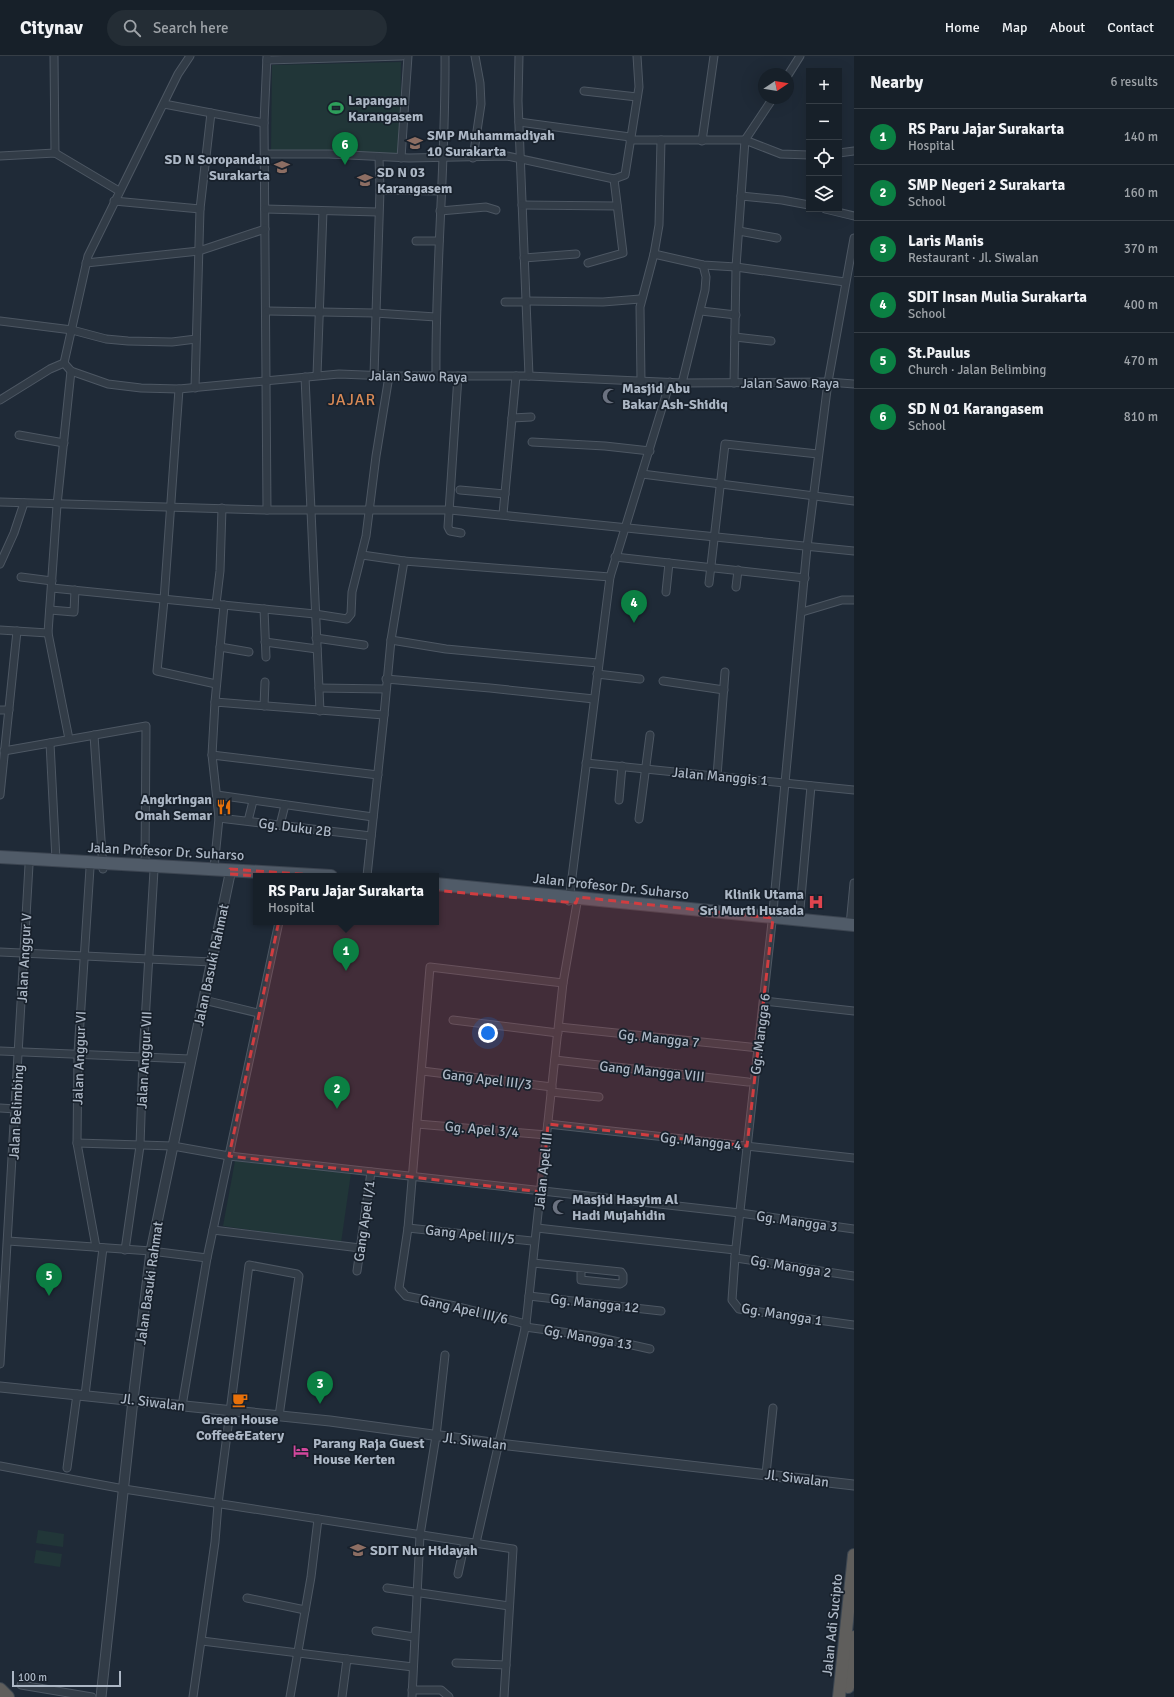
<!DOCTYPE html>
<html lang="en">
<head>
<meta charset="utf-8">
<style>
	:root { --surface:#172029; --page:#242d35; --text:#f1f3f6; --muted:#9ea3a8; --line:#363e46; --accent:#0b8043 }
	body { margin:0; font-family:Signika,sans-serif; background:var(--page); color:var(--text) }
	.controls { position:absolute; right:12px; top:12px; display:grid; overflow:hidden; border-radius:0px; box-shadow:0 4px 16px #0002 }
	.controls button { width:36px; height:36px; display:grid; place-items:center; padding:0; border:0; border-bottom:1px solid var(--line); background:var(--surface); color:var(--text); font:20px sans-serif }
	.compass { position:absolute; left:758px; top:12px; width:36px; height:36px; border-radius:50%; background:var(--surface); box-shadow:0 4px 16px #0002; rotate:78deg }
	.scale { position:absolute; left:12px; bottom:10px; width:109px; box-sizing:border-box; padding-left:4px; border:2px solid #acb7c5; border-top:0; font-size:11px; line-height:14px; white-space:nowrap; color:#acb7c5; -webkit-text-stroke:3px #18212c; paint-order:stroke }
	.you { position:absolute; left:488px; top:977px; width:14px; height:14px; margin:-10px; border:3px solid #fff; border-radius:50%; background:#1a73e8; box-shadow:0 0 0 6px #1a73e833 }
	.badge { display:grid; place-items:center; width:26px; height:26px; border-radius:50%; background:var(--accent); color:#fff; font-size:13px; font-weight:700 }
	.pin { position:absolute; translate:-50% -33px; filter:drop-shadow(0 1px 2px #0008) }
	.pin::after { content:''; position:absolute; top:21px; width:14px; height:12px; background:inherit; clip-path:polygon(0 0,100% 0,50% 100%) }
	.popup { position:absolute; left:253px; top:817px; width:186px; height:52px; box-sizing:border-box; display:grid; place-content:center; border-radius:0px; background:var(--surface); filter:drop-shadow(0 1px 3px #0005); font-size:13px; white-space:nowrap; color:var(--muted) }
	.popup b { font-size:15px; color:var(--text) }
	.popup::after { content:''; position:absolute; left:50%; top:100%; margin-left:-8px; border:8px solid transparent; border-top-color:var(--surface) }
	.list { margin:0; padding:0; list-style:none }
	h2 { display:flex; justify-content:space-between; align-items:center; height:52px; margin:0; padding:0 16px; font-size:17px }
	h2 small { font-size:13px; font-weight:400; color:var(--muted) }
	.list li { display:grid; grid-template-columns:26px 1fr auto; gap:12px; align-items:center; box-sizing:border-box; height:56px; padding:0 16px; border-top:1px solid var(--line) }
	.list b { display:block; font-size:15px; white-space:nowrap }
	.list p { margin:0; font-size:13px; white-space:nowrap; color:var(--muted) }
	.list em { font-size:13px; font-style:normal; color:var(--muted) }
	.icon { flex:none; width:22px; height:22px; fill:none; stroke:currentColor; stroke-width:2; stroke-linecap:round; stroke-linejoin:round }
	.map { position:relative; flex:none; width:854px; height:1641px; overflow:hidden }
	header { display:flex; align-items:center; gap:24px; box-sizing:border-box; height:56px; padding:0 20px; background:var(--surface); border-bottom:1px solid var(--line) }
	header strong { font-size:19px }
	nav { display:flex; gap:22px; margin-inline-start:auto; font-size:14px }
	.search { width:280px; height:36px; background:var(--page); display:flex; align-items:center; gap:10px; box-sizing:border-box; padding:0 14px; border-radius:22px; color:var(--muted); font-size:15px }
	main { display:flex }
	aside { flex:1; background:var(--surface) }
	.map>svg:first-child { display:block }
</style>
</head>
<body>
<header>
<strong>Citynav</strong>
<div class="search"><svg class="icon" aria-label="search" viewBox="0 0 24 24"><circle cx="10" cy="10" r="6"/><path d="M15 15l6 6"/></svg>Search here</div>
<nav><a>Home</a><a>Map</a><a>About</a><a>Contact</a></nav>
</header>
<main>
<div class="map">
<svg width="854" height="1641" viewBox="0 0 854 1641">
	<rect width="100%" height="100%" fill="#1f2a37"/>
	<g fill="#213638">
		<polygon points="401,6 400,98 271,95 272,9"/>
		<polygon points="235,1105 351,1117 341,1187 223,1170"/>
		<polygon points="38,1474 64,1478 63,1491 36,1487"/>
		<polygon points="36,1494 62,1498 60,1511 34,1507"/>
	</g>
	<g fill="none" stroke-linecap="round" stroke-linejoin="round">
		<defs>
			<g id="minor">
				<polyline points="54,0 55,97"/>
				<polyline points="267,0 264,67 267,454"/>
				<polyline points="519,0 518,45 529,320"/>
				<polyline points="267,4 402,0"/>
				<polyline points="788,19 800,0"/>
				<polyline points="584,35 637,41"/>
				<polyline points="164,48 264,67"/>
				<polyline points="519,66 630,81"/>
				<polyline points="630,84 745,84 781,98 809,99"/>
				<polyline points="702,85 714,0"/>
				<polyline points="839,97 854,95"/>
				<polyline points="265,98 329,98 409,102 507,100 614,123 625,119 639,31 637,0"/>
				<polyline points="0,100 55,97 119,135"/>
				<polyline points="401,102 408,0"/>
				<polyline points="473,102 481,48 480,27 475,0"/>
				<polyline points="380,134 441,135"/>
				<polyline points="741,140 782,144 809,149"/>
				<polyline points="114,145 200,153"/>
				<polyline points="522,149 617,150"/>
				<polyline points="265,153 378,156"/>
				<polyline points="825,153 854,160"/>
				<polyline points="440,155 486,151 496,154"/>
				<polyline points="739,175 777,182"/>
				<polyline points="854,182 828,326 807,491 772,866 735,1200 736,1202 854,1220"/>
				<polyline points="416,185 439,185"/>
				<polyline points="654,198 703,209 736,211 845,226"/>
				<polyline points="524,202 576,198"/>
				<polyline points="86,207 199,195 265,173"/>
				<polyline points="588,207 623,197 614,123"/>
				<polyline points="526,245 603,246 640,243"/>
				<polyline points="505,246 526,246"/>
				<polyline points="267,255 375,257 436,261"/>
				<polyline points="701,255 736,259"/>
				<polyline points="0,265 72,274 106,283 128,285 172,286 196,283"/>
				<polyline points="735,281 771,285"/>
				<polyline points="64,307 71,315 108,328 141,332 179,333 339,318 389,320 529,320 682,327 828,326 854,328"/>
				<polyline points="64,307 88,200 178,18 190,0"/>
				<polyline points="317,319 323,155"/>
				<polyline points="374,319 380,134 379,101"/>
				<path d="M 436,319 C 435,213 446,106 445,0"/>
				<polyline points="458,320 448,471 450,475 461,477"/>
				<polyline points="305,321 320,655"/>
				<polyline points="641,325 640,251 654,198 659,169 661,84"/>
				<polyline points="682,327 705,234 706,221 703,209"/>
				<polyline points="734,327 736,211 745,84 773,42"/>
				<polyline points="195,332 200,153 211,57"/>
				<polyline points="179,333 164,544 157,615 216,628"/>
				<polyline points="0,344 50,313 64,307"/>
				<polyline points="512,362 531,361"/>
				<polyline points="19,379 64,387"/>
				<polyline points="532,386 605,390 650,395"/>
				<polyline points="642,418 854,445"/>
				<polyline points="460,434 505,438"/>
				<polyline points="0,446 265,454 450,454 854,495"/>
				<polyline points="503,458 516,320"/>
				<polyline points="362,499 404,505"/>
				<polyline points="615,501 805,522"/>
				<polyline points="0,508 14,477 24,447"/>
				<polyline points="21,521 52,525"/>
				<polyline points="709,527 725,388 818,398"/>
				<polyline points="736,531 738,514"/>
				<polyline points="52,532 315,558 347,563 351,558 352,536 366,480 376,400 389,320"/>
				<polyline points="666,536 669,507"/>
				<polyline points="216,548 220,515 222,452"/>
				<polyline points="264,553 266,601"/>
				<polyline points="50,554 74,556 75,534"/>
				<polyline points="802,556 842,544 854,544"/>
				<polyline points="0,574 48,577"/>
				<polyline points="316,582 364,589"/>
				<polyline points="391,584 446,593 598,607"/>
				<polyline points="265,586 317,593"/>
				<polyline points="220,591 249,596"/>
				<polyline points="597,618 640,623"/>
				<polyline points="386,623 490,632 594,643"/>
				<polyline points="663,625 724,634"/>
				<polyline points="319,632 386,633"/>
				<polyline points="215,646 224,549"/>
				<polyline points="264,650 265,626"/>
				<polyline points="0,654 9,654"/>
				<polyline points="384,659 391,584 404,505 610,521"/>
				<polyline points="94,679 103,813"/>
				<polyline points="69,683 48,577 57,449 71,315"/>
				<polyline points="50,687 56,804"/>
				<polyline points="4,695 146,670 145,811"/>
				<polyline points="212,699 378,719"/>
				<polyline points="586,707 854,734"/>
				<polyline points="717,720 725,616"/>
				<polyline points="0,739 17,575"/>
				<polyline points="217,739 373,761"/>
				<polyline points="619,744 622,710"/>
				<polyline points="219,762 371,780"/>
				<polyline points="639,763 650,679"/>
				<polyline points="248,765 253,745"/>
				<polyline points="280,769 285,749"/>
				<polyline points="90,812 78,997 77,1087 96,1191"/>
				<polyline points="214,812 219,762 212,699 215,646 384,659 367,820"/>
				<polyline points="569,845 610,521 670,326"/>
				<polyline points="799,864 811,730"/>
				<polyline points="850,869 854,827"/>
				<polyline points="0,896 212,906"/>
				<polyline points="204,944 258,957"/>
				<polyline points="764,945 854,955"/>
				<polyline points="453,964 558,977"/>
				<polyline points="559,971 759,992"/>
				<polyline points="0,995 190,1003"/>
				<polyline points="555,1004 748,1026"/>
				<polyline points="422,1015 552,1031"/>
				<polyline points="551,1036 599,1041"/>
				<polyline points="0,1052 16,1053"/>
				<polyline points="417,1068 547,1079"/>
				<polyline points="548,1068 854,1102"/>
				<polyline points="77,1087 173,1090 229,1100 740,1157 854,1173"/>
				<polyline points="408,1172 532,1185"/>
				<polyline points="537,1172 735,1194"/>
				<polyline points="213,1174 360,1192"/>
				<polyline points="8,1185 151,1195 207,1202"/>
				<polyline points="125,1194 140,1090 143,1000 154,814"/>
				<polyline points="735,1201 732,1244 739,1253 854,1269"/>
				<polyline points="533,1207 621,1216 623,1219 623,1226 620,1228 581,1224 581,1213"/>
				<polyline points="357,1215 371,1116"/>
				<polyline points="529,1240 661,1255"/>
				<polyline points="526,1268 455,1250 406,1240 399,1232 408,1172 430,911 563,927"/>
				<polyline points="525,1271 592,1280 650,1293"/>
				<polyline points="0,1308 29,809"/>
				<polyline points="85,1339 103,1192"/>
				<polyline points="182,1350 207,1202 279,866"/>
				<polyline points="0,1410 124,1433 513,1493 504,1641"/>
				<polyline points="67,1412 77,1338"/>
				<polyline points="766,1418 773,1352"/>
				<polyline points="476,1487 526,1268 563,927 578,841"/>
				<polyline points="458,1518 465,1486"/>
				<polyline points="387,1532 509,1550"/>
				<polyline points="247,1542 305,1554"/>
				<polyline points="376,1575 414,1581"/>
				<polyline points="202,1585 347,1603"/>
				<polyline points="456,1607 506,1609"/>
				<polyline points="21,1629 92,1641"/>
				<polyline points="412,1634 441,1634 449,1641"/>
				<polyline points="193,1641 215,1486 218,1448 249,1209 297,1218 299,1220 279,1360"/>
				<polyline points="290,1641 311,1521 318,1463"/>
				<polyline points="342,1641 347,1603 413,1611"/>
				<polyline points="412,1641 420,1479 436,1380 445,1299"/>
			</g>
			<g id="tertiary">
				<polyline points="0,1331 330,1365 499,1388 854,1429"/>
				<polyline points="101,1641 133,1344 151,1195 230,818"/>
			</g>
			<g id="primary">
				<polyline points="0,801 331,820"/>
				<polyline points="436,828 854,869"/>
			</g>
			<g id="trunk">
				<polyline points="848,1631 854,1581"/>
				<polyline points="0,1633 8,1641"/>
				<polyline points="839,1641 854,1499"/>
			</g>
		</defs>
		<use href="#minor" stroke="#4d5763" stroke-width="9"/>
		<use href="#tertiary" stroke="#4d5763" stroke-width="11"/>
		<use href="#primary" stroke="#3c4551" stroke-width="14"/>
		<use href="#trunk" stroke="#3d4752" stroke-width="14"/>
		<use href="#minor" stroke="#323c47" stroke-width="7"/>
		<use href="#tertiary" stroke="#323c47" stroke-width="9"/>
		<use href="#primary" stroke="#505b68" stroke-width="12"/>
		<use href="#trunk" stroke="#5f5e5c" stroke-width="12"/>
	</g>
	<path fill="#d03d40" fill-opacity="0.2" stroke="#d03d40" stroke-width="3" stroke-dasharray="8 5" stroke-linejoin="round" d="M 230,813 L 367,823 L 366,828 L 576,847 L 578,841 L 773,862 L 747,1090 L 548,1068 L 542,1136 L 229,1100 L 288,822 L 230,818 Z"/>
	<defs>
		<symbol id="stadium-bare" viewBox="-9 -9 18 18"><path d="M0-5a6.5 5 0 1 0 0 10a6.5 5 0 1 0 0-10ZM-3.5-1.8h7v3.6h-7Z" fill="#2e9e5b" stroke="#18212c" stroke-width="2.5" paint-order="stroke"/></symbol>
		<symbol id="school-bare" viewBox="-9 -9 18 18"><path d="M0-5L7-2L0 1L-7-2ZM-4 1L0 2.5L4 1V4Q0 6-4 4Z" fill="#8d6e63" stroke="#18212c" stroke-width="2.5" paint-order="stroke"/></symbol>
		<symbol id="mosque-bare" viewBox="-9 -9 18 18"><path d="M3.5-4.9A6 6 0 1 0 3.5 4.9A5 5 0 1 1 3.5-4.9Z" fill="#6b7280" stroke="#18212c" stroke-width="2.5" paint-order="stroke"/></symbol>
		<symbol id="restaurant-bare" viewBox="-9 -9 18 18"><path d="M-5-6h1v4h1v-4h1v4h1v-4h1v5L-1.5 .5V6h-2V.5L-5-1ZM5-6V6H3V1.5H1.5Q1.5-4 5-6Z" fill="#e8710a" stroke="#18212c" stroke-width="2.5" paint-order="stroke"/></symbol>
		<symbol id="hospital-bare" viewBox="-9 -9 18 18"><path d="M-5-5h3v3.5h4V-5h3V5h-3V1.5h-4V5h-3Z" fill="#e0444e" stroke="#18212c" stroke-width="2.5" paint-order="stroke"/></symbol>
		<symbol id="cafe-bare" viewBox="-9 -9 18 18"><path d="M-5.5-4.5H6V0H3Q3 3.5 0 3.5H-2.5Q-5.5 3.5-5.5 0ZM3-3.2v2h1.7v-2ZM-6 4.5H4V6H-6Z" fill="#e8710a" stroke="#18212c" stroke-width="2.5" paint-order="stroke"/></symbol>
		<symbol id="hotel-bare" viewBox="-9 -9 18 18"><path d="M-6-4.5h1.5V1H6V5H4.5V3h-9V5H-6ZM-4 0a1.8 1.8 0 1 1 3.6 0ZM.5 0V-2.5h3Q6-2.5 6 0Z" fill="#d1479c" stroke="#18212c" stroke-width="2.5" paint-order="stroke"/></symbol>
	</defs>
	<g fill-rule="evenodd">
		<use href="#stadium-bare" x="325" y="41" width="22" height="22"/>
		<use href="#school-bare" x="404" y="76" width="22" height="22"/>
		<use href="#school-bare" x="271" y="100" width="22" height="22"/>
		<use href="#school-bare" x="354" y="113" width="22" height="22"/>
		<use href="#mosque-bare" x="599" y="329" width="22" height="22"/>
		<use href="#restaurant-bare" x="213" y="740" width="22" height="22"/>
		<use href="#hospital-bare" x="805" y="835" width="22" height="22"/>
		<use href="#mosque-bare" x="549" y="1140" width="22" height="22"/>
		<use href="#cafe-bare" x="229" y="1333" width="22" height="22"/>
		<use href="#hotel-bare" x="290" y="1384" width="22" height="22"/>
		<use href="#school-bare" x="347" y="1483" width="22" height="22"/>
	</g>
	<g text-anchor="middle" stroke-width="3.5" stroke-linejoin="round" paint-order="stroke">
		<g font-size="14" font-weight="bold" fill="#acb7c5" stroke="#18212c" text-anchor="start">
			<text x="348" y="49">Lapangan<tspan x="348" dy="16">Karangasem</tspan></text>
			<text x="427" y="84">SMP Muhammadiyah<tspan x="427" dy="16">10 Surakarta</tspan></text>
			<text x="270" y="108" text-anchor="end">SD N Soropandan<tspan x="270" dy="16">Surakarta</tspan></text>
			<text x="377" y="121">SD N 03<tspan x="377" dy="16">Karangasem</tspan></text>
			<text x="622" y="337">Masjid Abu<tspan x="622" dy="16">Bakar Ash-Shidiq</tspan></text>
			<text x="212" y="748" text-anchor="end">Angkringan<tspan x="212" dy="16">Omah Semar</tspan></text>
			<text x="804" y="843" text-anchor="end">Klinik Utama<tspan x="804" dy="16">Sri Murti Husada</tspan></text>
			<text x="572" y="1148">Masjid Hasyim Al<tspan x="572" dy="16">Hadi Mujahidin</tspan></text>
			<text x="240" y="1368" text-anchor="middle">Green House<tspan x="240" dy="16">Coffee&amp;Eatery</tspan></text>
			<text x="313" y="1392">Parang Raja Guest<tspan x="313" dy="16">House Kerten</tspan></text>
			<text x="370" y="1499">SDIT Nur Hidayah</text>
		</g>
		<g font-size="14" fill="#acb7c5" stroke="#18212c">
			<text transform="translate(418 320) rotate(1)" y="5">Jalan Sawo Raya</text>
			<text x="790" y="332">Jalan Sawo Raya</text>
			<text transform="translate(720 720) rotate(5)" y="5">Jalan Manggis 1</text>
			<text transform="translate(295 771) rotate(7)" y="5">Gg. Duku 2B</text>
			<text transform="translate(166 795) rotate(3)" y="5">Jalan Profesor Dr. Suharso</text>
			<text transform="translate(611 830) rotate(6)" y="5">Jalan Profesor Dr. Suharso</text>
			<text transform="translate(24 902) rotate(-87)" y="5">Jalan Anggur V</text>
			<text transform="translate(211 909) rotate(-78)" y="5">Jalan Basuki Rahmat</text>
			<text transform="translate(760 978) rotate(-83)" y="5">Gg. Mangga 6</text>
			<text transform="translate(659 982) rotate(6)" y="5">Gg. Mangga 7</text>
			<text transform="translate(79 1002) rotate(-88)" y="5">Jalan Anggur VI</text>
			<text transform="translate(144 1004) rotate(-87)" y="5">Jalan Anggur VII</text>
			<text transform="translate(652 1015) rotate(6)" y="5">Gang Mangga VIII</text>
			<text transform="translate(487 1023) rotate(7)" y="5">Gang Apel III/3</text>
			<text transform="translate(16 1056) rotate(-87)" y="5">Jalan Belimbing</text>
			<text transform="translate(482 1073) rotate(5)" y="5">Gg. Apel 3/4</text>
			<text transform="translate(701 1085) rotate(6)" y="5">Gg. Mangga 4</text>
			<text transform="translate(543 1115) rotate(-84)" y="5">Jalan Apel III</text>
			<text transform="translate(364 1165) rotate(-82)" y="5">Gang Apel I/1</text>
			<text transform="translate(797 1165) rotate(8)" y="5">Gg. Mangga 3</text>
			<text transform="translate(470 1178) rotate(6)" y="5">Gang Apel III/5</text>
			<text transform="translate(791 1210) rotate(9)" y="5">Gg. Mangga 2</text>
			<text transform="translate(149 1227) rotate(-82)" y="5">Jalan Basuki Rahmat</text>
			<text transform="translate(595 1247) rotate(6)" y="5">Gg. Mangga 12</text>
			<text transform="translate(464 1253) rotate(13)" y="5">Gang Apel III/6</text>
			<text transform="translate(782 1258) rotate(9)" y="5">Gg. Mangga 1</text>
			<text transform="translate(588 1281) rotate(10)" y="5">Gg. Mangga 13</text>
			<text transform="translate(153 1346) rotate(7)" y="5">Jl. Siwalan</text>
			<text transform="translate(475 1385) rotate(7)" y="5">Jl. Siwalan</text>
			<text transform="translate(797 1422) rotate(7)" y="5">Jl. Siwalan</text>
			<text transform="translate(832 1569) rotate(-84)" y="5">Jalan Adi Sucipto</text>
		</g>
		<g font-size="16" letter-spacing="1" fill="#d68855" stroke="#18212c">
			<text x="352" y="349">JAJAR</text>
		</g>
	</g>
</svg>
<div class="controls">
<button>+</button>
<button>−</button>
<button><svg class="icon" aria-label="locate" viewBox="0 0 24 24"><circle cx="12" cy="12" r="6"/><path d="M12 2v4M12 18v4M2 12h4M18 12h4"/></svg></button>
<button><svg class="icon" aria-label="layers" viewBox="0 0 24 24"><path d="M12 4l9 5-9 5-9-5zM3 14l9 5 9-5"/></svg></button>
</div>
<svg class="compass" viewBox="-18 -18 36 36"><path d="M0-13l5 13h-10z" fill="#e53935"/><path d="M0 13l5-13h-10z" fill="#9ea3a8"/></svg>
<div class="scale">100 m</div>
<div class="you"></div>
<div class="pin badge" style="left:346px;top:915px">1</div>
<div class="popup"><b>RS Paru Jajar Surakarta</b>Hospital</div>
<div class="pin badge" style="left:337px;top:1053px">2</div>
<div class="pin badge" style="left:320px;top:1348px">3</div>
<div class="pin badge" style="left:634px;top:567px">4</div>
<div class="pin badge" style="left:49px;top:1240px">5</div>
<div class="pin badge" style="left:345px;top:109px">6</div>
</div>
<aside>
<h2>Nearby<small>6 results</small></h2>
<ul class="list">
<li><span class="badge">1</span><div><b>RS Paru Jajar Surakarta</b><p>Hospital</p></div><em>140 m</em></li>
<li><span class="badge">2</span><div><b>SMP Negeri 2 Surakarta</b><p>School</p></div><em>160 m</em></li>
<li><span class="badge">3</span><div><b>Laris Manis</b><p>Restaurant · Jl. Siwalan</p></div><em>370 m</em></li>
<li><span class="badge">4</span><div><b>SDIT Insan Mulia Surakarta</b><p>School</p></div><em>400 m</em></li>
<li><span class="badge">5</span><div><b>St.Paulus</b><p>Church · Jalan Belimbing</p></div><em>470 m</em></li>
<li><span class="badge">6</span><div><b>SD N 01 Karangasem</b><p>School</p></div><em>810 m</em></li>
</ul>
</aside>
</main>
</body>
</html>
